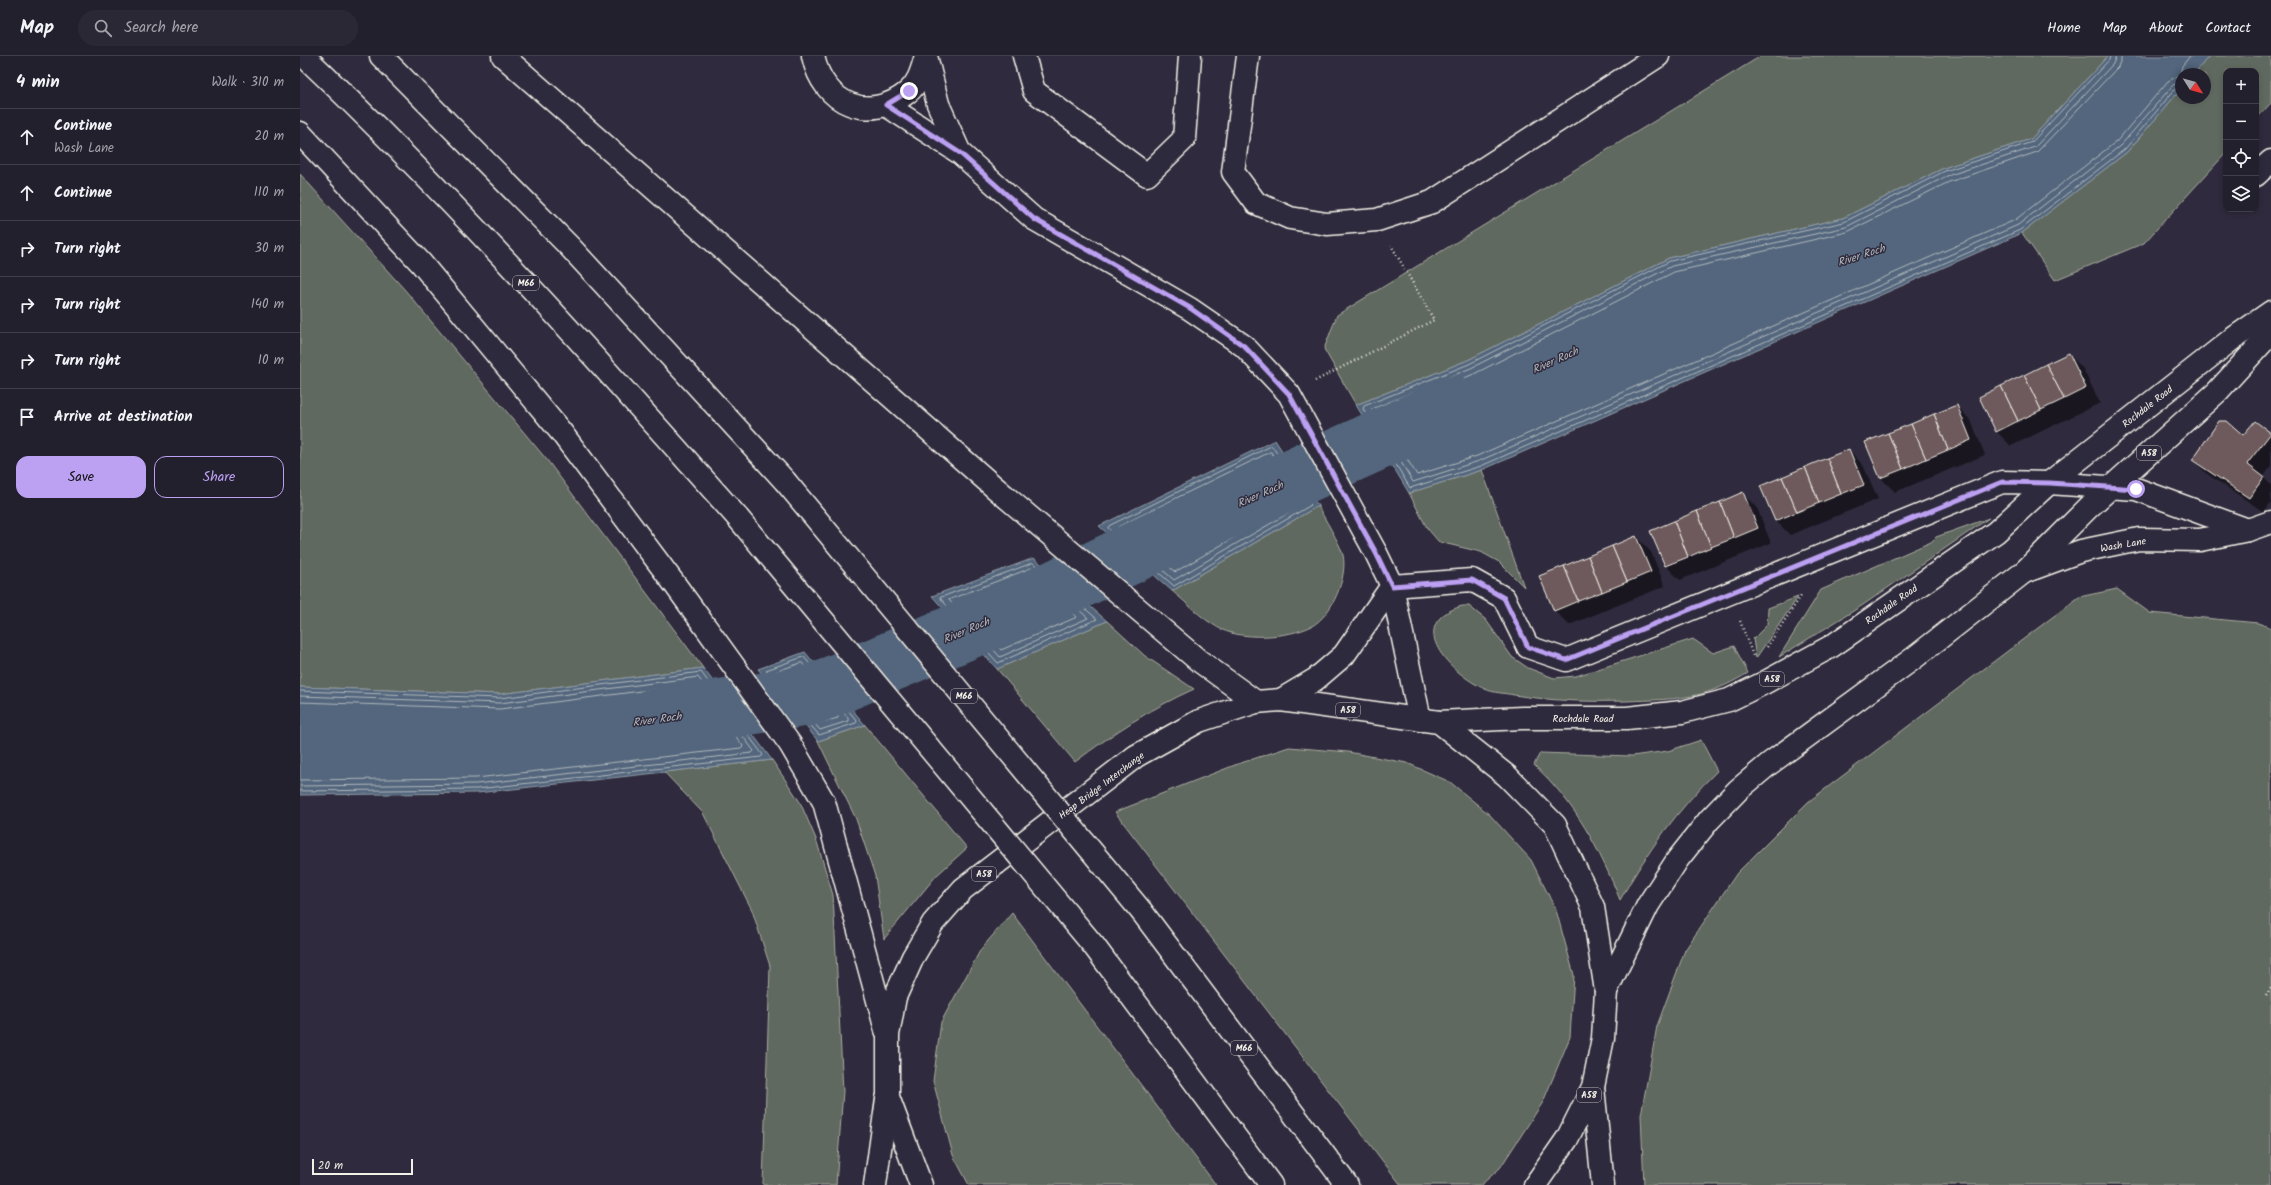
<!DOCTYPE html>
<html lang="en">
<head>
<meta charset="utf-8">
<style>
	:root { --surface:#23202e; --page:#2b2836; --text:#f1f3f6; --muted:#a3a3aa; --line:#403e4a; --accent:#bca0f2 }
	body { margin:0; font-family:Kalam,sans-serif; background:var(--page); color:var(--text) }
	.controls { position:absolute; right:12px; top:12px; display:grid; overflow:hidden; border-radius:8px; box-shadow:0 2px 6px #0003 }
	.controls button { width:36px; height:36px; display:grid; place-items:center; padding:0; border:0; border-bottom:1px solid var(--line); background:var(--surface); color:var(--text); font:20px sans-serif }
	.compass { position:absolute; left:1875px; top:12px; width:36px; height:36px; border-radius:50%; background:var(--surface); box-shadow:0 2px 6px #0003; rotate:127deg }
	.scale { position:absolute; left:12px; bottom:10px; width:101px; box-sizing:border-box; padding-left:4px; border:2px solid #f4f1e8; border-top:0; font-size:11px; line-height:14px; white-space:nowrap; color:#f4f1e8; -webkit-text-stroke:3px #2f2a3d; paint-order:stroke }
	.stop { position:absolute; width:12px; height:12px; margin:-9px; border:3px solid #bca0f2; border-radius:50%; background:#fff }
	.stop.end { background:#bca0f2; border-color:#fff; box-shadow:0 1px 4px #0008 }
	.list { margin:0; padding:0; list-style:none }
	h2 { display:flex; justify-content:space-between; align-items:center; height:52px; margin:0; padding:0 16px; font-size:17px }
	h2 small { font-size:13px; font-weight:400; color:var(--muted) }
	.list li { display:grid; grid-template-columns:26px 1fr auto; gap:12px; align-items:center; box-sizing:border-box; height:56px; padding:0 16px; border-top:1px solid var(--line) }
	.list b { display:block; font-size:15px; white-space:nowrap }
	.list p { margin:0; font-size:13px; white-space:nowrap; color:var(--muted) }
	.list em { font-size:13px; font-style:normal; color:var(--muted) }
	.actions { display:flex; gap:8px; padding:12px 16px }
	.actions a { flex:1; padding:9px 0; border:1px solid var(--accent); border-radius:12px; text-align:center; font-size:14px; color:var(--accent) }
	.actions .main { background:var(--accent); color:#111 }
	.icon { flex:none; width:22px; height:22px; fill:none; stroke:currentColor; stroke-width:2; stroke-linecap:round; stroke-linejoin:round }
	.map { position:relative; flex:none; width:1971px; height:1129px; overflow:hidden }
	header { display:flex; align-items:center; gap:24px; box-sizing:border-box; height:56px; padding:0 20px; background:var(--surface); border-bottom:1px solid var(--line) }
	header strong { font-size:19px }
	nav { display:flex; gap:22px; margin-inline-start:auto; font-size:14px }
	.search { width:280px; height:36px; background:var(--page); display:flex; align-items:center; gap:10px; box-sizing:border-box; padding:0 14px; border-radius:22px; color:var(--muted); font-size:15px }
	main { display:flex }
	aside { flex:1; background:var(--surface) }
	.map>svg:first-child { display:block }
</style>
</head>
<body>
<header>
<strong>Map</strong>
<div class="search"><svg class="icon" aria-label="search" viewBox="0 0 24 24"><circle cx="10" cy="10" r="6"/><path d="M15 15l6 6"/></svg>Search here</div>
<nav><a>Home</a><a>Map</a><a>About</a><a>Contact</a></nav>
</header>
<main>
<aside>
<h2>4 min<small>Walk · 310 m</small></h2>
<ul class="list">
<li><svg class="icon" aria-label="ahead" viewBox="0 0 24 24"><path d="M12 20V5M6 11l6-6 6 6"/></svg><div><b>Continue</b><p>Wash Lane</p></div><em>20 m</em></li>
<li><svg class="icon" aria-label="ahead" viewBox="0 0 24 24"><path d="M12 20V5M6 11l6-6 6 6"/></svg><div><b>Continue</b></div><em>110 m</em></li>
<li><svg class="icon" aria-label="right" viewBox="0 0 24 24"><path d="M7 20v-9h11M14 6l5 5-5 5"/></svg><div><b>Turn right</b></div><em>30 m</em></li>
<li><svg class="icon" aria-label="right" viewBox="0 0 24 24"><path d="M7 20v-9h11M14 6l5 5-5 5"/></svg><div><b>Turn right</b></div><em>140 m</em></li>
<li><svg class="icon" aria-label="right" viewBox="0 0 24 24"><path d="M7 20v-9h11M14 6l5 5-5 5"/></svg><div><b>Turn right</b></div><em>10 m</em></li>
<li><svg class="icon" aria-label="arrive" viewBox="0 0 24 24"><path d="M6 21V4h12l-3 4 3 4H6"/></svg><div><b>Arrive at destination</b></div></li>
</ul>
<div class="actions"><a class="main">Save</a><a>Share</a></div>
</aside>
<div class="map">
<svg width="1971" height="1129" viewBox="0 0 1971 1129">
	<rect width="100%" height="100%" fill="#2f2a3d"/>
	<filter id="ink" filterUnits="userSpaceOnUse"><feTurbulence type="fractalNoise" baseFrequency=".025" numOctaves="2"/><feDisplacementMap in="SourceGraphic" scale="8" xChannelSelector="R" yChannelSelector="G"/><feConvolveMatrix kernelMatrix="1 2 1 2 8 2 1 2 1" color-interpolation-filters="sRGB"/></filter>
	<g filter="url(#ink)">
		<g fill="#60695e" stroke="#aaada3">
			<polygon points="1461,0 1808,0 1731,83 1644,112 1543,162 1369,202 1168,304 1056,349 1024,293 1037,259"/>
			<polygon points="1909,0 1971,0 1971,47 1956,63 1956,15 1926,15 1926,97 1844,187 1755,224 1722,177 1827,96 1881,33 1881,42 1905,42 1905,18 1894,18"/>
			<polygon points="0,118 105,234 247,404 403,612 200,638 0,631"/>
			<polygon points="1182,414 1224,531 1199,506 1181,496 1139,486 1127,472 1109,437"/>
			<path d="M 1018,450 C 1024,462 1040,487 1043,499 C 1048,521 1032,559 1012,570 C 989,582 939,585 917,571 C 901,562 887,547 872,535 Z"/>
			<polygon points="1689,462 1563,549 1479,601 1521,534 1631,486 1636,481"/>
			<polygon points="1817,533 1850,557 1958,567 1971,572 1971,1129 1344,1129 1341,1059 1357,970 1385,894 1437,817 1508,746 1779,541"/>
			<polygon points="1498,541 1456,602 1453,583 1467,569 1468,552"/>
			<path d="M 1162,550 L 1169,550 L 1186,564 L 1212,601 L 1228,612 L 1254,622 L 1276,620 L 1393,583 L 1413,597 L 1434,590 L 1448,617 C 1433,626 1419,633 1401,638 C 1377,644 1351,644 1326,645 C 1288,646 1252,645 1214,639 C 1205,637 1193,637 1185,633 C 1151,618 1102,568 1162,550 Z"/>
			<path d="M 807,565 L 845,600 L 894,633 C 848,654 815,676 775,706 L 697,613 Z"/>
			<polygon points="565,669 667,792 636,820 584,883 575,820 556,763 518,685"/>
			<path d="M 1401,684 L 1417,715 C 1378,753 1347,796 1320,844 C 1300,794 1275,746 1234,709 L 1240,697 L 1332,700 L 1368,695 Z"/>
			<polygon points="989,691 1048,696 1107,707 1150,726 1190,759 1231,804 1256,854 1274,919 1270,981 1243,1046 1200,1112 1181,1129 1101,1129 815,756 935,709"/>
			<polygon points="472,704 500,746 516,783 533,839 543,1035 536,1129 463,1129 470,910 452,854 403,757 364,716"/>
			<polygon points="712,857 916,1129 669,1129 653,1099 633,1025 641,966 681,893"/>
		</g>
		<g fill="#52667d" stroke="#939ea8">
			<polygon points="1808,0 1909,0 1894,18 1881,18 1881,33 1827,96 1722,177 1182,414 1109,437 1056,349 1168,304 1369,202 1543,162 1644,112 1731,83"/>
			<polygon points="975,384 1018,450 872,535 799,470"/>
			<polygon points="734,502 807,565 697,613 632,540"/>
			<polygon points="505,596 565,669 518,685 458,613"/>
			<polygon points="403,612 472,704 177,737 0,739 0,631 200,638"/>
		</g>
		<g fill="#0007">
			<polygon points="1769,298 1783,313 1800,347 1711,390 1697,376 1680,342"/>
			<polygon points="1657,350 1671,365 1685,399 1595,436 1581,422 1566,387"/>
			<polygon points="1955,366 1971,378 1971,411 1963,421 1971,429 1971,446 1964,456 1907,418 1893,404 1943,380"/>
			<polygon points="1549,394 1563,409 1578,443 1490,479 1476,465"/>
			<polygon points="1443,438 1457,452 1471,487 1380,524 1366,510"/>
			<polygon points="1336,481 1351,496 1365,530 1269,569 1255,555 1241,520"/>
		</g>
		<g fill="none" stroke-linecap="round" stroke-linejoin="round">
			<g stroke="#b3b9bd" stroke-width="1">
				<polyline points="1810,0 1809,4 1732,86 1645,115 1544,166 1370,205 1169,308 1064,350 1063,353 1110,432 1181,410 1720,174 1825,93 1876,32 1881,31"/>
				<polyline points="1816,0 1813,8 1735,91 1647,120 1546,171 1372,210 1171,312 1072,353 1071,356 1113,426 1179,405 1718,169 1821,89 1873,29 1881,26"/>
				<polyline points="1822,0 1818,11 1737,96 1649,126 1547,176 1374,216 1174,318 1080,356 1079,359 1117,419 1177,400 1715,164 1817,85 1868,25 1880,19 1882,10 1890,0"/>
				<polygon points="972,390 1011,449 874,530 808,472 809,470"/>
				<polygon points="971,396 1004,448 874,524 817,474 818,471"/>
				<polygon points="968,404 995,446 875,516 828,475 828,473"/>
				<polygon points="733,507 797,563 698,607 640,542"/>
				<polygon points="732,512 788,562 700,601 649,544"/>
				<polygon points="731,519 777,561 701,594 659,546"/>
				<polygon points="504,601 557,665 556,667 519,679 466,617 467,614"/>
				<polygon points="502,607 548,662 548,665 520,674 474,619 475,616"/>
				<polygon points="499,614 538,659 538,662 522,666 485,622 485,619"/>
				<polyline points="0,635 200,642 401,616 463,699 461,701 177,733 0,735"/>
				<polyline points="0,640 200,647 398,621 454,695 452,697 176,728 0,730"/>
				<polyline points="0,646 200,653 396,628 443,690 441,692 176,722 0,724"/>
			</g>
			<polyline stroke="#52667d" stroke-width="60" points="352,663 509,640 716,553 895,467 1153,350"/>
		</g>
		<g fill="#6e5a5c" stroke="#f4f1e8">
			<polygon points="1769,297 1786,332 1764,343 1746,308"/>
			<polygon points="1746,308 1764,343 1741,354 1724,319"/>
			<polygon points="1724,319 1741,354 1718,365 1701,330"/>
			<polygon points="1701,330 1718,365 1696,376 1679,341"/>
			<polygon points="1657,349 1671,384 1648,394 1634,358"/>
			<polygon points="1634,358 1648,394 1626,403 1611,368"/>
			<polygon points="1919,365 1927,365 1943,379 1955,365 1971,377 1947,408 1964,421 1949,442 1892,404"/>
			<polygon points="1611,368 1626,403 1603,413 1588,377"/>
			<polygon points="1588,377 1603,413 1580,422 1565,386"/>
			<polygon points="1549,393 1564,429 1541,438 1527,402"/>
			<polygon points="1527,402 1541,438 1519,447 1505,411"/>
			<polygon points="1505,411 1519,447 1497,456 1482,421"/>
			<polygon points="1482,421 1497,456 1475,465 1460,430"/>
			<polygon points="1443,436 1458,472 1434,482 1420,446"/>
			<polygon points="1420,446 1434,482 1411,491 1397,455"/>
			<polygon points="1397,455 1411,491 1388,501 1374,465"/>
			<polygon points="1374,465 1388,501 1365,510 1350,475"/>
			<polygon points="1336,480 1351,516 1327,526 1312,490"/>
			<polygon points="1312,490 1327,526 1302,536 1288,500"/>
			<polygon points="1288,500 1302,536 1278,545 1264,510"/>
			<polygon points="1264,510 1278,545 1254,555 1239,520"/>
		</g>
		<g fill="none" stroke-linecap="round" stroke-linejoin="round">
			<defs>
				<g id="minor">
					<path d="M 513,0 C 523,48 569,68 608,36 C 619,27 622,13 626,0"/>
					<polyline points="626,0 638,48 660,97"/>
					<polyline points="724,0 734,35 847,119 884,83 890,0"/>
					<polyline points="948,0 933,116 956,147 990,162 1027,168 1077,164 1132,146 1358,0"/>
					<polyline points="586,49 660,97 734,163 890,253 944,290 989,338 1076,497 1092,530 1120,664"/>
					<polyline points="1956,119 1971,105"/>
					<polyline points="1092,530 1172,524 1204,542 1228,591 1266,604 1702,426 1749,427"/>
					<polyline points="981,644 1016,623 1044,599 1092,530"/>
				</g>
				<g id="major">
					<polyline points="1749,427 1836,433 1948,474"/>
					<polyline points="1724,516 1781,495 1839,483 1900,484 1948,474 1971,466"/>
				</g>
				<g id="highway">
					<path d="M 4,0 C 157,146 298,304 438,462"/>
					<polyline points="81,0 270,191 485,425"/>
					<polyline points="203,0 693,430 898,604 956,646"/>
					<polyline points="0,77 121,207 261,376 376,530 490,688 524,746 586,974"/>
					<polyline points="1139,666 1222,662 1327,662 1382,656 1429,644 1464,627 1532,590 1696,476 1749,427 1931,284 1971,256"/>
					<polyline points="842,856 1047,1129"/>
					<polyline points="794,890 971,1129"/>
					<polyline points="1306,935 1348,849 1378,803 1409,764 1438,734 1469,708 1614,602 1724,516 1789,451 1917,336 1971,277"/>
					<polyline points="1293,1031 1303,1129"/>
					<polyline points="575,1129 587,1043"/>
					<polyline points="621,1129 588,1041 588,979 595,941 613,901 633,867 663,833 836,700 899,665 956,646 981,644 1139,666 1207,720 1255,769 1293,851 1306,935 1303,982 1293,1031 1267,1083 1235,1129"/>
				</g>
			</defs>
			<use href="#minor" stroke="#f4f1e8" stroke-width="25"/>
			<use href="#major" stroke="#f4f1e8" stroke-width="25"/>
			<use href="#highway" stroke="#f4f1e8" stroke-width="25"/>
			<g stroke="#f4f1e8" stroke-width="2.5" stroke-dasharray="1 3" stroke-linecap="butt">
				<polyline points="1015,325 1134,264 1091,189"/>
				<polyline points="1440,565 1453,600"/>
				<polyline points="1467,591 1501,540"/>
				<polyline points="1966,940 1971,932"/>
			</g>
			<use href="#minor" stroke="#2f2a3d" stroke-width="22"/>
			<use href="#major" stroke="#2f2a3d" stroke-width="22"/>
			<use href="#highway" stroke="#2f2a3d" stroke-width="22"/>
			<defs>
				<g id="highway-bridge">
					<polyline points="485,425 842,856"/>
					<polyline points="438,462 794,890"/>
				</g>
			</defs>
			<use href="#highway-bridge" stroke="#f4f1e8" stroke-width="25" stroke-linecap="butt"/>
			<use href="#highway-bridge" stroke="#2f2a3d" stroke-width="22"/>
		</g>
	</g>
	<g fill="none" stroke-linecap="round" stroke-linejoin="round" filter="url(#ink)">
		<polyline stroke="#bca0f2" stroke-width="5" points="609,35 586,49 660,97 734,163 890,252 944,290 989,338 1076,497 1092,530 1172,524 1204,542 1228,591 1266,604 1702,426 1750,427 1836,433"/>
	</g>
	<g text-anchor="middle" stroke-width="3" stroke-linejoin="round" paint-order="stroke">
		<g fill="#2f2a3d" stroke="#b9b5b5" stroke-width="1">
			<rect x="213" y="220" width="26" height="14" rx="3"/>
			<rect x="1837" y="390" width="24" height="14" rx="3"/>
			<rect x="1460" y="616" width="24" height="14" rx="3"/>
			<rect x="651" y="633" width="26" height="14" rx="3"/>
			<rect x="1036" y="647" width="24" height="14" rx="3"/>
			<rect x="672" y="811" width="24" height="14" rx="3"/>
			<rect x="931" y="985" width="26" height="14" rx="3"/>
			<rect x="1277" y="1032" width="24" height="14" rx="3"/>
		</g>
		<g font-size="9" font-weight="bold" fill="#f4f1e8">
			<text x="226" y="230">M66</text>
			<text x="1849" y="400">A58</text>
			<text x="1472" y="626">A58</text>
			<text x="664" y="643">M66</text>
			<text x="1048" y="657">A58</text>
			<text x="684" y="821">A58</text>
			<text x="944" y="995">M66</text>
			<text x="1289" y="1042">A58</text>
		</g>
		<g font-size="10" fill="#f4f1e8" stroke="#2f2a3d">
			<text transform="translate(1847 350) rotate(-38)" y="4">Rochdale Road</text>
			<text transform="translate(1823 488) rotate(-10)" y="4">Wash Lane</text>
			<text transform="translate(1591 548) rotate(-35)" y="4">Rochdale Road</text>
			<text x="1283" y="666">Rochdale Road</text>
			<text transform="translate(801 729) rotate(-37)" y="4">Heap Bridge Interchange</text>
		</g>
		<g font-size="11" font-style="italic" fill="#b3b9bd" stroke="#2f2a3d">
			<text transform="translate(1561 199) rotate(-18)" y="4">River Roch</text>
			<text transform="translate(1255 304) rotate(-24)" y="4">River Roch</text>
			<text transform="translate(960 438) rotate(-24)" y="4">River Roch</text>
			<text transform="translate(666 574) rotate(-23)" y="4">River Roch</text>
			<text transform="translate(357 663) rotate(-8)" y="4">River Roch</text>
		</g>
	</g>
</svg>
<div class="controls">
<button>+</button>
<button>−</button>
<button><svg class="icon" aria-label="locate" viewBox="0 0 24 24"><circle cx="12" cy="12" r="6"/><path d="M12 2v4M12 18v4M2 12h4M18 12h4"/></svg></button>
<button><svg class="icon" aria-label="layers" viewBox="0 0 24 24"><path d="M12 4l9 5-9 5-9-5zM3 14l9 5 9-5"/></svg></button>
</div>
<svg class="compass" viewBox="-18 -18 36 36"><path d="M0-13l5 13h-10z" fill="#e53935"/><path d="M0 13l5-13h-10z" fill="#a3a3aa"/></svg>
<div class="scale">20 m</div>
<div class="stop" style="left:1836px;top:433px"></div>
<div class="stop end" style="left:609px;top:35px"></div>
</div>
</main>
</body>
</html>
